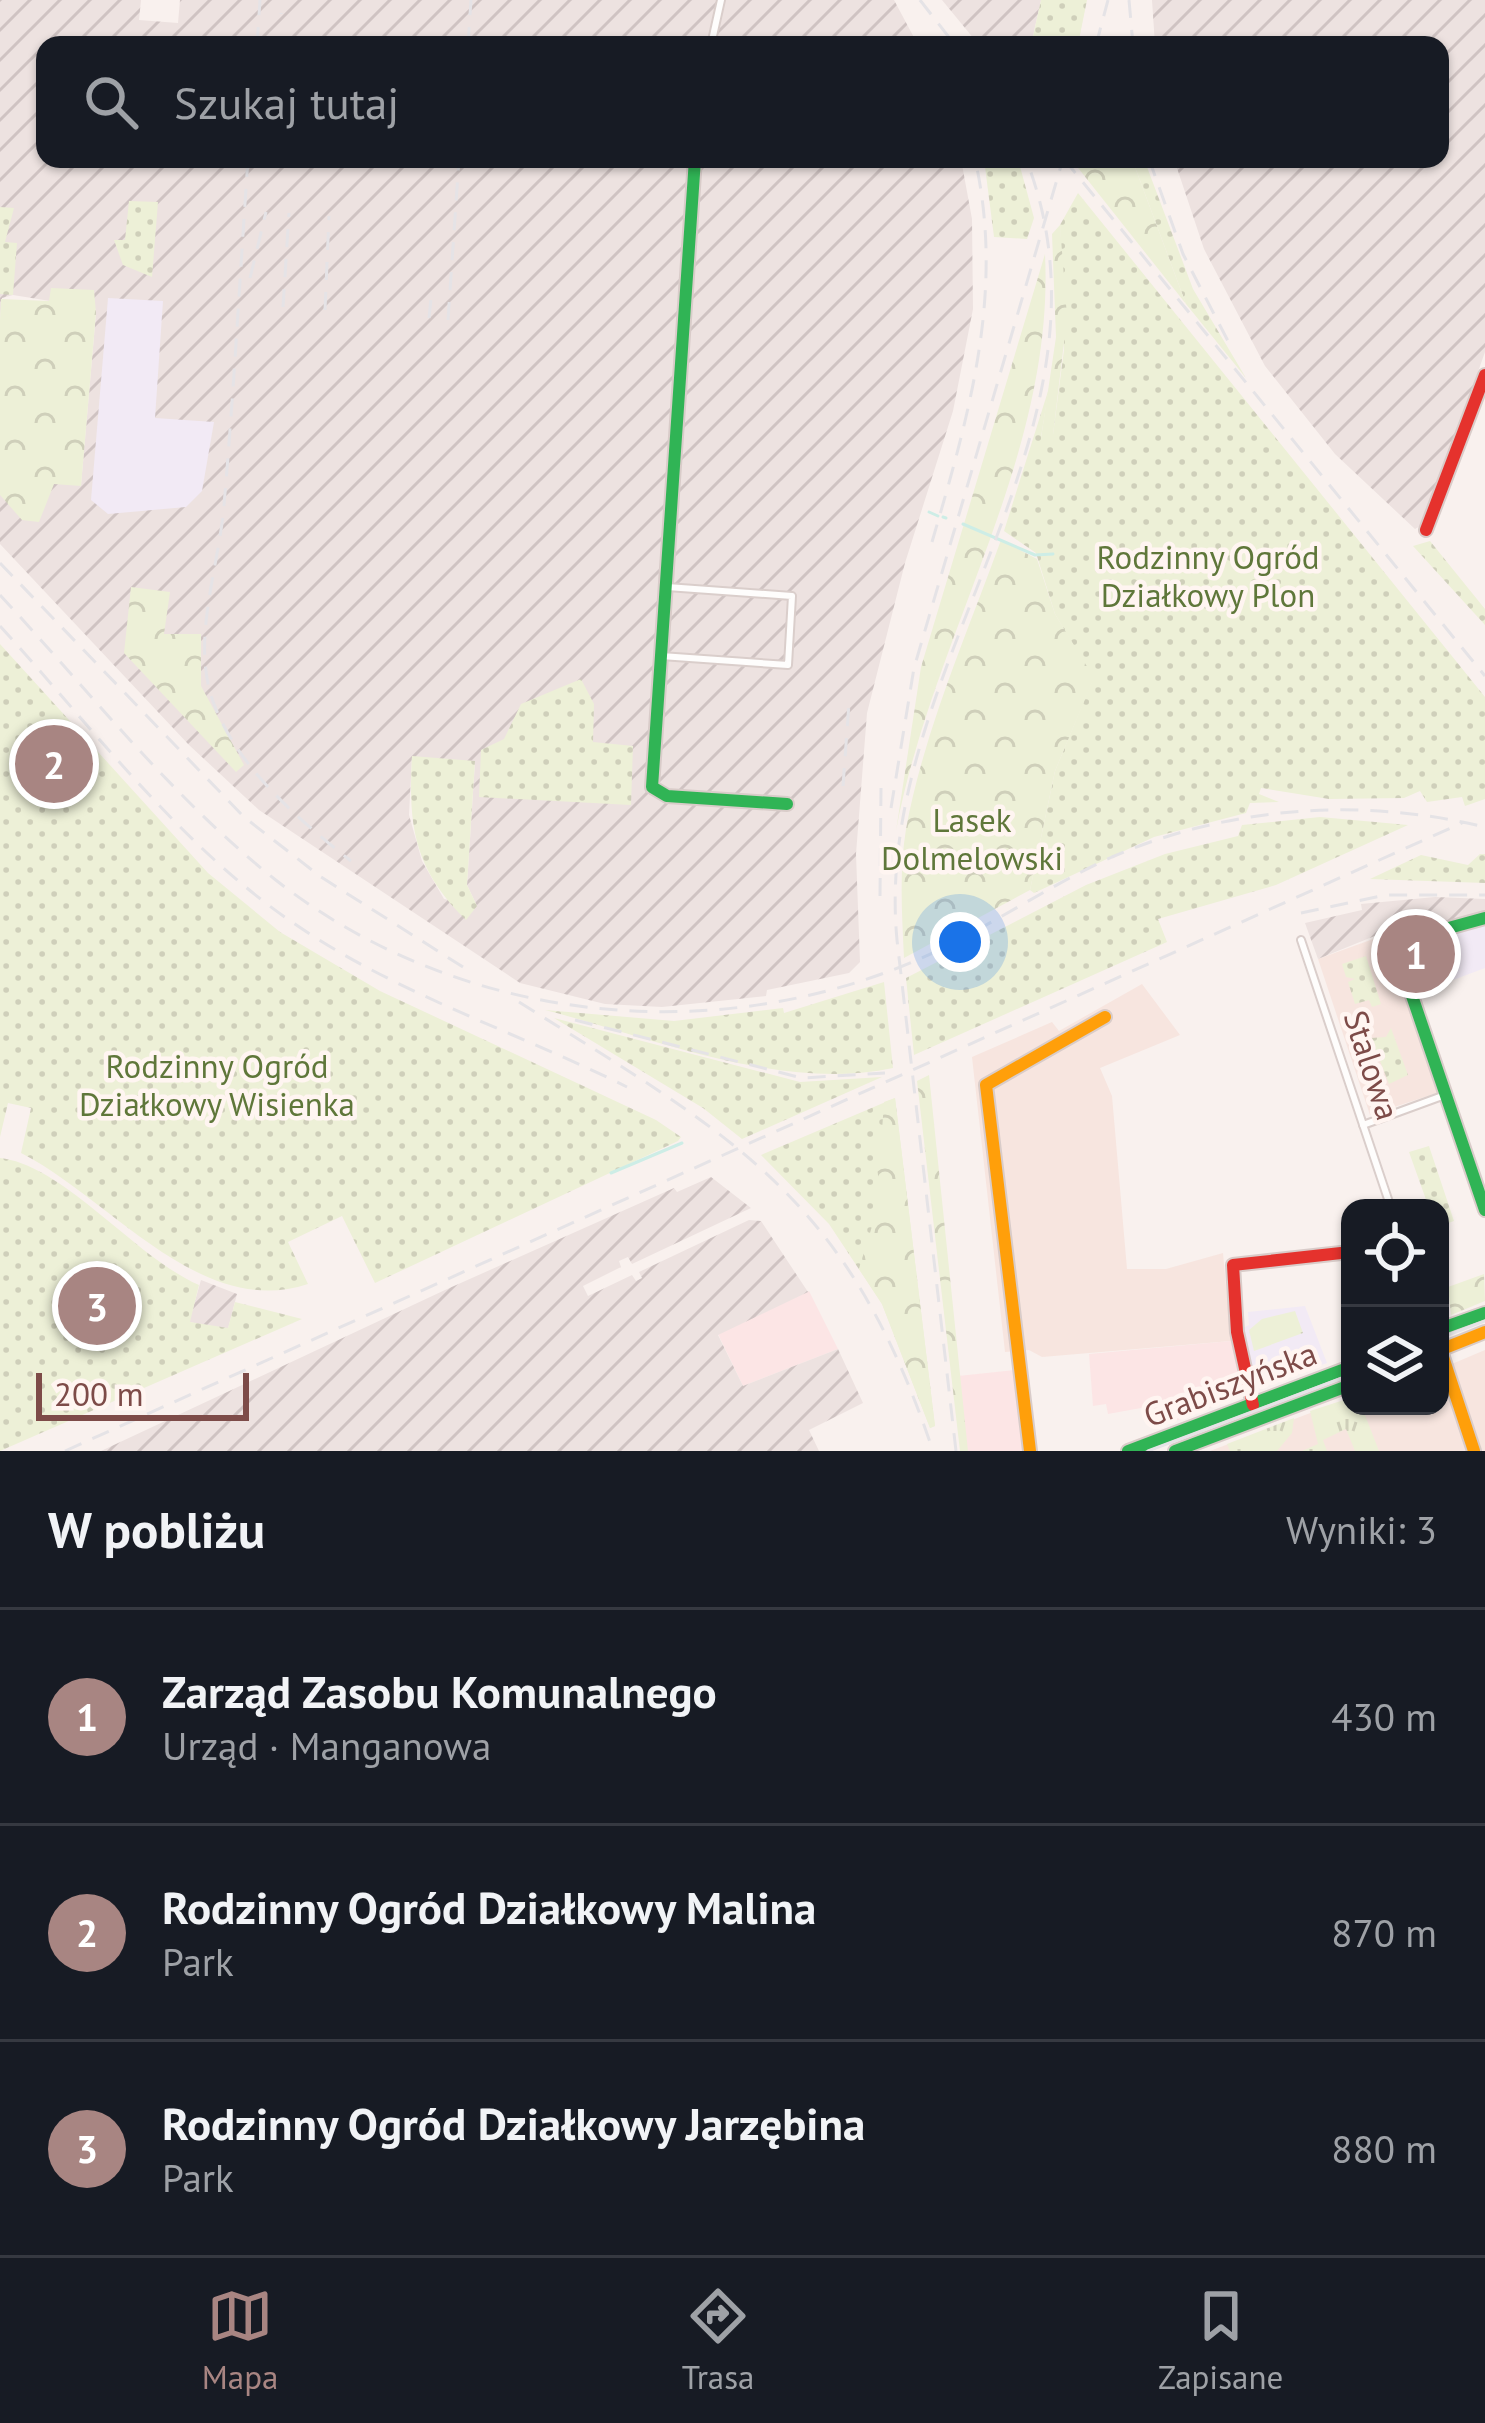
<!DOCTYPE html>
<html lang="pl">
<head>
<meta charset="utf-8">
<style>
	:root { --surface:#171b24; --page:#242831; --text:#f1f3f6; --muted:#9ea1a6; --line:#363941; --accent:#a88582 }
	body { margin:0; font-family:"PT Sans",sans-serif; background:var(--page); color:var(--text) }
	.controls { position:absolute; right:36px; bottom:36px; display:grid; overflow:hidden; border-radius:24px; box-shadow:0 3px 9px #0004 }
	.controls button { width:108px; height:108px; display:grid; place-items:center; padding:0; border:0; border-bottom:3px solid var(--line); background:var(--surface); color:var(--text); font:60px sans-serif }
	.scale { position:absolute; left:36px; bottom:30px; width:213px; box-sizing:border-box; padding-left:12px; border:6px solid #7d4b48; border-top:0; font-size:33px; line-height:42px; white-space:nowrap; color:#7d4b48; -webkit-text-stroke:9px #fff5f1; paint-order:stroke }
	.you { position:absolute; left:960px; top:942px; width:42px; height:42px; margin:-30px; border:9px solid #fff; border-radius:50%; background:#1a73e8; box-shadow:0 0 0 18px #1a73e833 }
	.badge { display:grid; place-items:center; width:78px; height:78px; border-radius:50%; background:var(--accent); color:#fff; font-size:39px; font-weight:700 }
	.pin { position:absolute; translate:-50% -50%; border:6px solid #fff; box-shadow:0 3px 12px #0006 }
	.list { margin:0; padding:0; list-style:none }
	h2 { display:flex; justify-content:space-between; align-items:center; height:156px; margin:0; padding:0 48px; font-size:51px }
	h2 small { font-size:39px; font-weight:400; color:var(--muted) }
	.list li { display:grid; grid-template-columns:78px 1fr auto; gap:36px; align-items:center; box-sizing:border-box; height:216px; padding:0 48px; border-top:3px solid var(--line) }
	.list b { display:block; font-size:45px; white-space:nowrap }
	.list p { margin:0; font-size:39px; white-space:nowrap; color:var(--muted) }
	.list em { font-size:39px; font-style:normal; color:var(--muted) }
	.icon { flex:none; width:66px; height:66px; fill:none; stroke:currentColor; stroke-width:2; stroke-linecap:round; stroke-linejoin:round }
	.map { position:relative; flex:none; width:1485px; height:1451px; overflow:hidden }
	.search { position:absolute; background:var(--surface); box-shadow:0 3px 9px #0004; left:36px; right:36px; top:36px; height:132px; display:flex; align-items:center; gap:30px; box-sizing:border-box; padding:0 42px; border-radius:24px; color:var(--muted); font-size:45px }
	.sheet { height:804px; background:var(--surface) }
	nav { display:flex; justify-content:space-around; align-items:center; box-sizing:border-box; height:168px; border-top:3px solid var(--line); background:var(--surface); font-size:33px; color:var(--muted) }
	nav a { display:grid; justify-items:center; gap:6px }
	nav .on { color:var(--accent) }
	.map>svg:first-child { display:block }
</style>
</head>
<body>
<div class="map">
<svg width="1485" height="1451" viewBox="0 0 1485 1451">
	<defs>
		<pattern id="industrial-furrows" width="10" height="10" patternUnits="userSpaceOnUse" patternTransform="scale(3)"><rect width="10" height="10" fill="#ede2e0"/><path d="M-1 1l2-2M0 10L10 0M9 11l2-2" fill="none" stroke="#cfc3c2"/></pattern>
		<pattern id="grass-dots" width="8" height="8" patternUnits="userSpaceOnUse" patternTransform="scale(3)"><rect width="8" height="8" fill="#edf0d7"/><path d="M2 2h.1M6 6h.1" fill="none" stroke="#cfcfba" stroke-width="1.8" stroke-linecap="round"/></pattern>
		<pattern id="forest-crowns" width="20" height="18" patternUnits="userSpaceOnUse" patternTransform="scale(3)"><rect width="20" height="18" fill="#edf0d7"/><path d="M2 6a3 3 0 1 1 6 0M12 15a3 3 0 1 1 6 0" fill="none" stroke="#cfcfba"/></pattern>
		<pattern id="park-tufts" width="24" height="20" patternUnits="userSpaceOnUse" patternTransform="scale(3)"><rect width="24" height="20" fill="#edf0d7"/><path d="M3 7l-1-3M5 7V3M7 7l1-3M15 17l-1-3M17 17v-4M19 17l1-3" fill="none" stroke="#cfcfba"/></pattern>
	</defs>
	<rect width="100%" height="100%" fill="#f9f1ee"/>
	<g fill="#f7e5df">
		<polygon points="1387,934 1443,1091 1370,1115 1318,959"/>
		<polygon points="1142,984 1180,1035 1100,1068 1112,1096 1127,1269 1166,1269 1223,1253 1231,1341 1042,1357 1029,1350 1005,1352 972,1057 1052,1022 1059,1031"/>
		<polygon points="1485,1350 1485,1451 1210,1451 1350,1398 1350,1406 1440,1406 1440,1369"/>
	</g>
	<g fill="#fce5e5">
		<polygon points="809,1291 838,1349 743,1386 718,1334"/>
		<polygon points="1231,1341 1246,1394 1159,1427 1141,1408 1108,1414 1106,1404 1093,1406 1089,1354"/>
		<polygon points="1015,1370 1023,1451 967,1451 958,1376"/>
	</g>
	<g fill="url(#industrial-furrows)" fill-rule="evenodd">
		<path d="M 0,0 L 141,0 L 139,20 L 178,23 L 180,0 L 894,0 L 918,45 L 45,45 L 45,159 L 961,159 L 972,219 L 973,309 L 953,411 L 905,563 L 867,713 L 856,854 L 860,962 L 849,973 L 767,990 L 766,996 L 662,1007 L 605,1004 L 520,983 L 259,810 L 189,745 L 0,544 L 0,477 L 81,485 L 96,313 L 93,299 L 50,301 L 13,295 L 2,298 L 0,320 ZM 412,757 L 475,762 L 467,885 L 477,906 L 444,899 L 422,861 L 409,815 Z"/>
		<polygon points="942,0 1041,0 1031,45 979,45"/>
		<polygon points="1152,0 1485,0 1485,352 1424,524 1415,529 1335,454 1265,366 1204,249 1174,159 1440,159 1440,45 1155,45"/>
		<polygon points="1435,897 1485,899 1485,916 1403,937 1382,933 1318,959 1305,923 1362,910 1361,904"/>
		<polygon points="711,1177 751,1208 632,1264 628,1257 619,1261 621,1267 583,1286 588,1296 632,1275 636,1281 642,1278 639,1272 749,1220 761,1221 808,1292 718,1335 743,1386 838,1349 863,1403 809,1430 819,1451 101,1451 445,1290 674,1188 677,1192"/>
		<polygon points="201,1280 237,1294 228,1329 189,1322"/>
	</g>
	<g fill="#f2eaf5">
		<polygon points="108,298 163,301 155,418 214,422 202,491 186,507 108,514 91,500"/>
		<polygon points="1485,921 1485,968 1453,980 1437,936"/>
		<polygon points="1305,1306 1327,1363 1252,1391 1241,1329 1249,1325 1248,1312"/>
	</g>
	<g fill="url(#grass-dots)">
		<polygon points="1041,0 1087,0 1078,45 1031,45"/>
		<polygon points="984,159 1018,159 1034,218 1027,239 994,237"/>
		<polygon points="1132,159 1144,159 1193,289 1246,378 1186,304"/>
		<polygon points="1078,193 1485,697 1485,799 1465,806 1462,797 1427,802 1420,791 1404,798 1329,799 1261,788 1259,794 1279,802 1250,803 1246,813 1154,837 1034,893 1030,890 1055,771 1093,679 1055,614 1036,553 1004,531 1049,388 1041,437 1053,434 1064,350 1060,225"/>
		<polygon points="129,201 158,202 152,277 123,265 114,240 125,240"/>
		<polygon points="0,207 14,208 5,242 17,243 13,295 0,294"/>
		<polygon points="1430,541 1485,609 1485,625 1413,546"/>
		<path d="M 0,644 L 208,873 L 280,932 L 380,991 L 656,1120 L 681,1137 L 678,1141 L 375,1283 L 342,1216 L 288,1242 L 308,1284 C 200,1320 110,1198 21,1153 L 31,1108 L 8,1103 L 0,1137 Z"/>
		<polygon points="581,679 594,704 593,742 633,746 631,805 479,797 481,750 504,739 521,704"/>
		<path d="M 412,756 L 475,761 L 467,885 L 477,906 L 466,920 C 414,869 408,826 412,756 Z"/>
		<polygon points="1320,817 1408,825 1276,885 1158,919 1167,942 914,1055 906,978 1086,885 1165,854 1238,836 1242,825"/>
		<polygon points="1480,854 1485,854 1485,883 1370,879 1421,855 1468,865"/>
		<polygon points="1366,956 1381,1004 1372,1007 1369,1000 1355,1004 1348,982 1355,979 1346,977 1342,964"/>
		<path d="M 884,982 L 893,1068 C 782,1092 653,1038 545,1010 L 674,1021 L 783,1008 L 784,1013 Z"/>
		<polygon points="554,1018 800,1082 882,1077 742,1139 703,1108"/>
		<polygon points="1391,1028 1408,1075 1389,1084 1371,1038 1386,1037"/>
		<polygon points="895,1098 935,1426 930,1428 882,1304 829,1224 761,1155"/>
		<polygon points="1429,1146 1454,1221 1440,1226 1440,1208 1429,1208 1409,1152"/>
		<path d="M 0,1158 C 64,1165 136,1258 199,1285 L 190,1322 L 228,1328 L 235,1302 L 302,1319 L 0,1451 Z"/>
	</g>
	<g fill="url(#forest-crowns)">
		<polygon points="1071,159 1132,159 1186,304"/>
		<polygon points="1060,225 1067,317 1053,435 1041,438 1056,337 1052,234"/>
		<path d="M 1045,254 C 1055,458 932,635 896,831 L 921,667 Z"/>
		<polygon points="51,288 94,290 96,313 81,486 54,484 39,522 22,520 0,495 0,320 1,299 49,301"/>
		<path d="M 1001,540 L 1037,559 L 1055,614 L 1094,678 L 1055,771 L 1030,890 L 904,958 C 902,915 899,872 906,829 C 924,731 967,634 1001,540 Z"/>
		<polygon points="131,587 170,592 164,634 201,634 201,686 244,765 236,772 124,653"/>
		<polygon points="929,1075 968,1451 960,1451 917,1081"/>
		<path d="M 895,1098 L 935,1426 L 930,1428 L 882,1304 L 859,1269 C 869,1235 894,1175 865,1145 L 882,1131 L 884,1102 Z"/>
		<polygon points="1484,1274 1485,1301 1451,1315 1448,1287"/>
	</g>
	<g fill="url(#park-tufts)">
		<polygon points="1295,1311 1303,1333 1254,1351 1249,1330 1262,1319"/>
		<polygon points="1350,1398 1350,1406 1381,1406 1365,1415 1379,1451 1355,1451 1346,1429 1323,1440 1327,1451 1302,1451 1318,1444 1310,1411"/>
		<polygon points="1294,1418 1292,1433 1277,1451 1230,1451 1227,1444"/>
	</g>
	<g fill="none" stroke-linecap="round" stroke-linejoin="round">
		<g stroke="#cdede6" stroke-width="3">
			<polyline points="929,512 938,516"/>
			<polyline points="943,517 946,518"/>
			<polyline points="963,524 1035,555 1053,554"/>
			<polyline points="611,1173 682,1143"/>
		</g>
		<defs>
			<g id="street">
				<polyline points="711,45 721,0"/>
				<polyline points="661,656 788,665 792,596 667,587"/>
				<polyline points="1301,940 1391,1208"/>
				<polyline points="1363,1125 1445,1095"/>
			</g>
			<g id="fast">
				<polyline points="695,159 652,787 667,796 787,804"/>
				<polyline points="1485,918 1394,943 1485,1210"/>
				<polyline points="1440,1329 1485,1313"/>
				<polyline points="1128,1451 1350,1367"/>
				<polyline points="1175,1451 1350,1385"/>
			</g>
			<g id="slow">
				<polyline points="1440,1348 1474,1451"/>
				<polyline points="1440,1350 1485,1332"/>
				<polyline points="1030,1451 986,1085 1105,1017"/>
			</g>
			<g id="jam">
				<polyline points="1426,530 1485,375"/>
				<polyline points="1253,1405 1237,1332 1233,1265 1350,1252"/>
			</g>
		</defs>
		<use href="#street" stroke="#dacecb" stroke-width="10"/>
		<use href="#fast" stroke="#d9ccc9" stroke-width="16"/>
		<use href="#slow" stroke="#d9ccc9" stroke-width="16"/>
		<use href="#jam" stroke="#d9ccc9" stroke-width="16"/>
		<use href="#street" stroke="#fefdfc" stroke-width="6"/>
		<use href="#fast" stroke="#30b455" stroke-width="12"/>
		<use href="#slow" stroke="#ff9f0a" stroke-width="12"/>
		<use href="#jam" stroke="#e5322d" stroke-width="12"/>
		<g stroke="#e5e3e6" stroke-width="3">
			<polyline points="1440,1338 1485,1321"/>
			<polyline points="1148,1451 1350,1375"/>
		</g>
		<g stroke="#e5e3e6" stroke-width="3" stroke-dasharray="18 12" stroke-linecap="butt">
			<polyline points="920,0 955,45"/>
			<polyline points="1129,0 1133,45"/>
			<polyline points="281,14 281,13"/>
			<polyline points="257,45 260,0"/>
			<polyline points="468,45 471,0"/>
			<polyline points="1096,45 1108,0"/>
			<path d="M 248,159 C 240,274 234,390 224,505 C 219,568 190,642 214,704 C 238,768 299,820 351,861"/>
			<polyline points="1064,159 1485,676"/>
			<polyline points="1149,159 1183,254 1229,343"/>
			<polyline points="250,278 266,212"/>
			<polyline points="283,307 289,213"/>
			<polyline points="325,310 329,216"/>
			<polyline points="429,318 432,289"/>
			<polyline points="448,320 459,159"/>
			<path d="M 932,542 C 969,415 1005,292 975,159"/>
			<polyline points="0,563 244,817 321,877 463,967"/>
			<path d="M 0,595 C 89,691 174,800 277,881 C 468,1030 738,1053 953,943 C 1007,915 1057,882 1112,857 C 1230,806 1361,797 1485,827"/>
			<path d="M 0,626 C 91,726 177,842 289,920 C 393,993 515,1031 627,1087"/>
			<polyline points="843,786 849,703"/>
			<polyline points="891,808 914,668 1063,159"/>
			<polyline points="880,896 881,788"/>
			<polyline points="1301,913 1386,895 1485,895"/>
			<path d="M 519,1002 C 735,1138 847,1195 933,1451"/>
			<polyline points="575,1020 802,1078 885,1073"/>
			<polyline points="65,1451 1464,822"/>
			<path d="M 956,1451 L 897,940 C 871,670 1132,431 1026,159"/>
		</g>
	</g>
	<g text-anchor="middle" stroke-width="9" stroke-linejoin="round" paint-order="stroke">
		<g font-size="33" fill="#5f773a" stroke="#fff5f1">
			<text x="1208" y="569">Rodzinny Ogród<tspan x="1208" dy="38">Działkowy Plon</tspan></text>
			<text x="972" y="832">Lasek<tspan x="972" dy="38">Dolmelowski</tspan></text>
			<text x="217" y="1078">Rodzinny Ogród<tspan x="217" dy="38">Działkowy Wisienka</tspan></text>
		</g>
		<g font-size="33" fill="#7d4b48" stroke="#fff5f1">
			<text transform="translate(1372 1065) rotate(72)" y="12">Stalowa</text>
			<text transform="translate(1230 1384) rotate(-21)" y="12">Grabiszyńska</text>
		</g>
	</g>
</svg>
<div class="controls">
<button><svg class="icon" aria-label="locate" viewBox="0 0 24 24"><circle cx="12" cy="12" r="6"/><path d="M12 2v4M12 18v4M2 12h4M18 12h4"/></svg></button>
<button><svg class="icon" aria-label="layers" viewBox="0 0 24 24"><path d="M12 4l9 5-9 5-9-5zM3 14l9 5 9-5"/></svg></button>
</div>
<div class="scale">200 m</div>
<div class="you"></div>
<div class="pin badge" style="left:1416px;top:954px">1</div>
<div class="pin badge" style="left:54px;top:764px">2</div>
<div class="pin badge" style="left:97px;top:1306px">3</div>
<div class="search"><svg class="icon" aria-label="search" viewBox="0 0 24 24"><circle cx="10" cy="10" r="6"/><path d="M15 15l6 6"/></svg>Szukaj tutaj</div>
</div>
<section class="sheet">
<h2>W pobliżu<small>Wyniki: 3</small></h2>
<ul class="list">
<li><span class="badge">1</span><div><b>Zarząd Zasobu Komunalnego</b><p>Urząd · Manganowa</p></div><em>430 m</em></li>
<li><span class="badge">2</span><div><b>Rodzinny Ogród Działkowy Malina</b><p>Park</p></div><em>870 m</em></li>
<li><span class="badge">3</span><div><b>Rodzinny Ogród Działkowy Jarzębina</b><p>Park</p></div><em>880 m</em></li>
</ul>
</section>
<nav>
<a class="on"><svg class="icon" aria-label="map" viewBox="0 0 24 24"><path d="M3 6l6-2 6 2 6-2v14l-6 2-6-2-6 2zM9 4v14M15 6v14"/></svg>Mapa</a>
<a><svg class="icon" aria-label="directions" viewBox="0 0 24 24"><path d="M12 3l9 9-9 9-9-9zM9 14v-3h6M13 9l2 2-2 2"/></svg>Trasa</a>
<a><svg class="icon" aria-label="saved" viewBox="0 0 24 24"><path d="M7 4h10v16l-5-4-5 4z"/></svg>Zapisane</a>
</nav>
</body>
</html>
